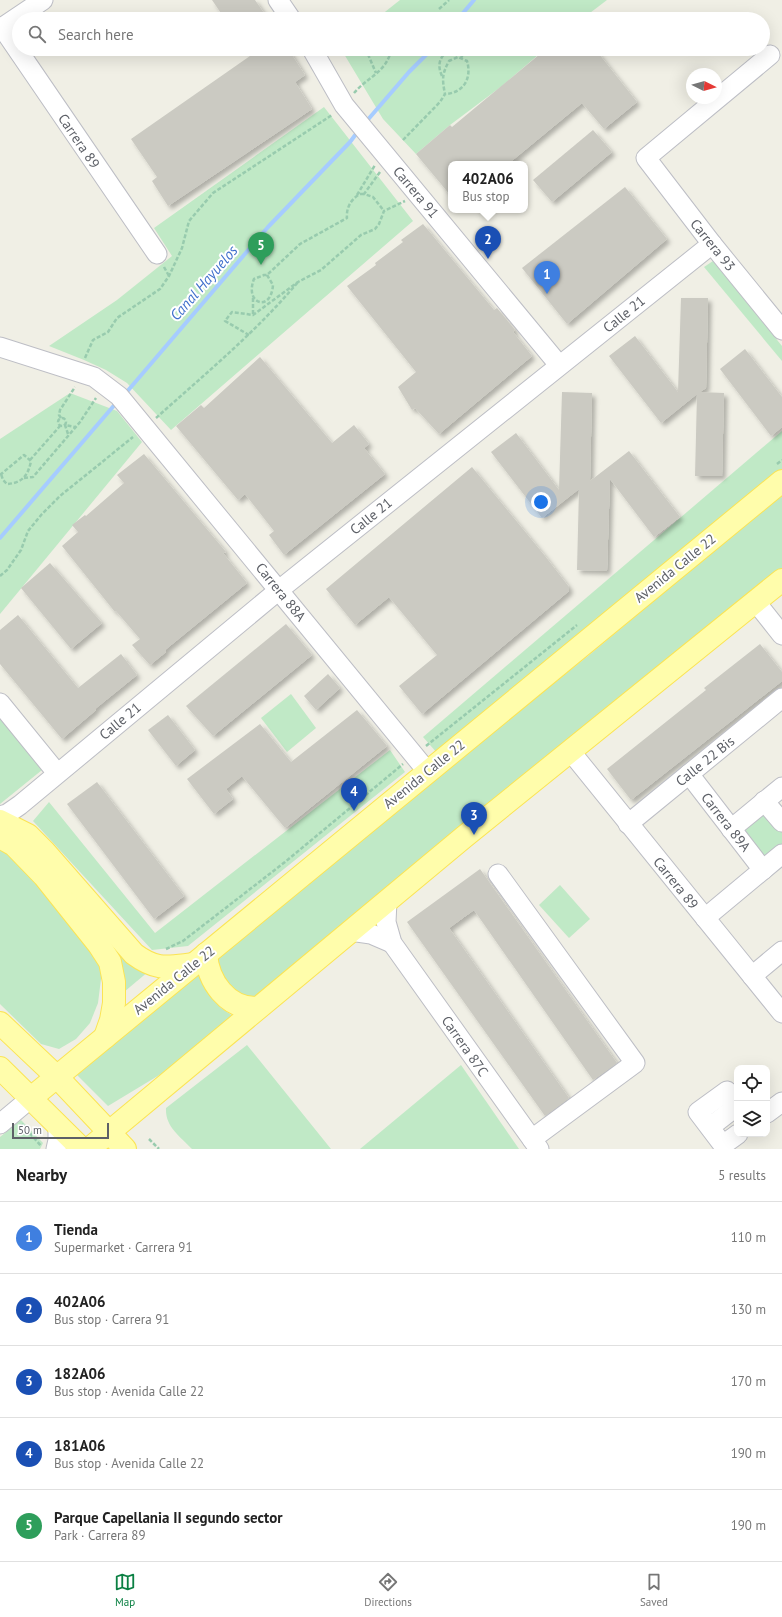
<!DOCTYPE html>
<html lang="en">
<head>
<meta charset="utf-8">
<style>
	:root { --surface:#fff; --page:#f6f6f6; --text:#222; --muted:#767676; --line:#e0e0e0; --accent:#0b8043 }
	body { margin:0; font-family:"PT Sans",sans-serif; background:var(--page); color:var(--text) }
	.controls { position:absolute; right:12px; bottom:12px; display:grid; overflow:hidden; border-radius:8px; box-shadow:0 4px 16px #0002 }
	.controls button { width:36px; height:36px; display:grid; place-items:center; padding:0; border:0; border-bottom:1px solid var(--line); background:var(--surface); color:var(--text); font:20px sans-serif }
	.compass { position:absolute; left:686px; top:68px; width:36px; height:36px; border-radius:50%; background:var(--surface); box-shadow:0 4px 16px #0002; rotate:95deg }
	.scale { position:absolute; left:12px; bottom:10px; width:97px; box-sizing:border-box; padding-left:4px; border:2px solid #5d6067; border-top:0; font-size:11px; line-height:14px; white-space:nowrap; color:#5d6067; -webkit-text-stroke:3px #fff; paint-order:stroke }
	.you { position:absolute; left:541px; top:502px; width:14px; height:14px; margin:-10px; border:3px solid #fff; border-radius:50%; background:#1a73e8; box-shadow:0 0 0 6px #1a73e833 }
	.badge { display:grid; place-items:center; width:26px; height:26px; border-radius:50%; background:var(--accent); color:#fff; font-size:13px; font-weight:700 }
	.pin { position:absolute; translate:-50% -33px; filter:drop-shadow(0 1px 2px #0008) }
	.pin::after { content:''; position:absolute; top:21px; width:14px; height:12px; background:inherit; clip-path:polygon(0 0,100% 0,50% 100%) }
	.popup { position:absolute; left:448px; top:161px; width:80px; height:52px; box-sizing:border-box; display:grid; place-content:center; border-radius:8px; background:var(--surface); filter:drop-shadow(0 1px 3px #0005); font-size:13px; white-space:nowrap; color:var(--muted) }
	.popup b { font-size:15px; color:var(--text) }
	.popup::after { content:''; position:absolute; left:50%; top:100%; margin-left:-8px; border:8px solid transparent; border-top-color:var(--surface) }
	.list { margin:0; padding:0; list-style:none }
	h2 { display:flex; justify-content:space-between; align-items:center; height:52px; margin:0; padding:0 16px; font-size:17px }
	h2 small { font-size:13px; font-weight:400; color:var(--muted) }
	.list li { display:grid; grid-template-columns:26px 1fr auto; gap:12px; align-items:center; box-sizing:border-box; height:72px; padding:0 16px; border-top:1px solid var(--line) }
	.list b { display:block; font-size:15px; white-space:nowrap }
	.list p { margin:0; font-size:13px; white-space:nowrap; color:var(--muted) }
	.list em { font-size:13px; font-style:normal; color:var(--muted) }
	.icon { flex:none; width:22px; height:22px; fill:none; stroke:currentColor; stroke-width:2; stroke-linecap:round; stroke-linejoin:round }
	.map { position:relative; flex:none; width:782px; height:1149px; overflow:hidden }
	.search { position:absolute; background:var(--surface); box-shadow:0 4px 16px #0002; left:12px; right:12px; top:12px; height:44px; display:flex; align-items:center; gap:10px; box-sizing:border-box; padding:0 14px; border-radius:22px; color:var(--muted); font-size:15px }
	.sheet { height:412px; background:var(--surface) }
	nav { display:flex; justify-content:space-around; align-items:center; box-sizing:border-box; height:56px; border-top:1px solid var(--line); background:var(--surface); font-size:11px; color:var(--muted) }
	nav a { display:grid; justify-items:center; gap:2px }
	nav .on { color:var(--accent) }
	.map>svg:first-child { display:block }
</style>
</head>
<body>
<div class="map">
<svg width="782" height="1149" viewBox="0 0 782 1149">
	<defs>
		<filter id="shadow"><feDropShadow dx="3.5" dy="3.5" stdDeviation="2" flood-color="#0004"/></filter>
	</defs>
	<rect width="100%" height="100%" fill="#f0efe5"/>
	<g fill="#c0e9c6">
		<polygon points="400,0 607,0 582,19 376,19"/>
		<polygon points="341,49 545,49 502,86 450,125 416,154 383,119"/>
		<polygon points="324,107 413,221 171,430 127,383 106,370 84,360 49,346 117,300 172,256 154,228"/>
		<polygon points="713,261 782,346 782,361 704,267"/>
		<polygon points="70,393 117,411 142,442 0,614 0,439"/>
		<polygon points="782,431 782,469 437,753 423,737"/>
		<polygon points="782,496 782,568 648,674 253,1000 230,988 212,961 455,762 588,656 751,520"/>
		<polygon points="291,694 316,728 287,752 261,718"/>
		<polygon points="0,716 42,770 0,804"/>
		<polygon points="390,750 405,772 188,946 152,950 33,821 49,802 155,933"/>
		<polygon points="765,804 782,827 782,851 763,867 734,829"/>
		<polygon points="0,850 20,860 93,950 102,971 98,1003 90,1023 76,1039 59,1049 41,1044 0,1004"/>
		<polygon points="560,885 590,919 569,938 539,905"/>
		<polygon points="111,943 149,971 124,992"/>
		<path d="M 201,971 C 209,996 211,1003 235,1017 L 161,1074 L 108,1106 L 77,1075 Z"/>
		<path d="M 247,1045 L 256,1056 L 331,1149 L 192,1149 C 180,1136 165,1127 166,1108 Z"/>
		<polygon points="461,1065 519,1149 360,1149"/>
		<polygon points="21,1120 43,1143 40,1149 0,1149 0,1137"/>
	</g>
	<g fill="none" stroke-linecap="round" stroke-linejoin="round">
		<g stroke="#a6ccff" stroke-width="4">
			<polyline points="458,19 474,0"/>
			<polyline points="365,123 409,72 432,49"/>
			<polyline points="125,394 268,227 350,142 359,130"/>
			<polyline points="0,538 117,402"/>
		</g>
	</g>
	<g fill="#cbcac2" filter="url(#shadow)">
		<polygon points="212,0 255,0 268,19 225,19"/>
		<polygon points="245,49 288,49 305,75 295,82 312,109 168,206 152,181 157,177 131,139 250,56"/>
		<polygon points="546,49 595,49 637,102 604,129 582,103 508,164 451,164 451,196 416,154 450,125 452,127"/>
		<polygon points="593,130 612,152 552,202 533,180"/>
		<polygon points="625,187 667,239 567,324 522,268"/>
		<polygon points="423,224 494,310 497,308 515,330 513,332 532,356 439,434 415,408 412,410 398,387 416,372 347,286 376,265 375,263 403,242 401,240"/>
		<polygon points="681,298 708,298 706,388 700,392 724,393 722,476 695,476 697,394 661,423 609,356 635,336 678,392"/>
		<polygon points="745,349 782,397 782,427 771,436 720,369"/>
		<polygon points="260,357 332,443 354,425 369,444 364,448 385,474 284,555 269,535 274,531 245,494 238,500 176,426 201,405 204,408"/>
		<polygon points="562,392 592,393 590,481 629,451 680,517 654,537 610,479 607,571 577,570 579,489 542,518 491,452 516,433 559,490"/>
		<polygon points="144,454 226,552 223,553 247,583 165,650 166,652 150,665 132,645 140,639 116,611 115,612 62,546 78,532 72,525 85,515 86,516 124,483 117,475"/>
		<polygon points="472,467 545,556 569,587 569,591 422,714 399,686 437,655 389,597 355,625 326,589"/>
		<polygon points="50,563 102,623 71,649 21,588"/>
		<polygon points="18,615 78,688 121,654 137,675 95,709 96,710 62,739 0,664 0,630"/>
		<polygon points="286,624 312,655 213,736 186,706"/>
		<polygon points="760,644 782,672 782,681 631,800 607,769 706,690 704,688"/>
		<polygon points="328,674 340,688 316,710 304,696"/>
		<polygon points="357,710 387,746 285,828 242,776 226,789 233,799 214,814 187,779 260,724 291,762"/>
		<polygon points="168,715 195,750 176,766 148,730"/>
		<polygon points="97,782 184,896 154,919 67,804"/>
		<polygon points="480,869 617,1063 593,1080 474,910 449,928 569,1098 545,1116 407,922"/>
	</g>
	<g fill="none" stroke-linecap="round" stroke-linejoin="round">
		<defs>
			<g id="minor">
				<polyline points="278,0 291,19"/>
				<polyline points="2,27 157,254"/>
				<polyline points="0,29 43,0"/>
				<polyline points="312,49 344,105 559,365"/>
				<polyline points="770,55 646,158 712,244 782,330"/>
				<polyline points="0,347 94,377 119,396 427,771"/>
				<polyline points="755,601 782,635"/>
				<polyline points="0,703 57,773"/>
				<polyline points="571,752 782,1013"/>
				<polyline points="689,774 763,870"/>
				<polyline points="764,801 782,822"/>
				<polyline points="0,816 7,814 20,805 279,590 712,244"/>
				<polyline points="628,824 782,698"/>
				<polyline points="731,829 782,787"/>
				<polyline points="498,874 635,1063 532,1139"/>
				<polyline points="387,901 386,922 392,943 539,1149"/>
				<polyline points="705,918 782,854"/>
				<polyline points="350,931 371,934 392,943"/>
				<polyline points="752,976 782,951"/>
				<polyline points="737,1102 727,1091 698,1112 723,1145 738,1134"/>
				<polyline points="767,1113 782,1102"/>
				<polyline points="0,1124 31,1098"/>
				<polyline points="710,1127 737,1106"/>
				<polyline points="56,1149 58,1140 58,1126"/>
			</g>
			<g id="major">
				<path d="M 0,821 L 28,835 L 44,851 L 134,954 C 157,971 167,967 194,964"/>
				<polyline points="0,837 14,845 44,876 99,945 110,962 114,982 114,1003 111,1020 105,1037"/>
				<path d="M 206,954 C 208,981 227,1009 257,1008"/>
				<polyline points="0,1023 57,1077 125,1149"/>
				<polyline points="0,1068 82,1149"/>
				<polyline points="31,1098 782,481"/>
				<polyline points="89,1149 464,837 782,580"/>
			</g>
		</defs>
		<use href="#minor" stroke="#bdbec5" stroke-width="21"/>
		<use href="#major" stroke="#fbe454" stroke-width="24"/>
		<g stroke="#98cbae" stroke-width="2.5" stroke-dasharray="4 2" stroke-linecap="butt">
			<polyline points="439,9 449,0"/>
			<polyline points="369,49 367,52 376,73"/>
			<polyline points="461,58 466,49"/>
			<path d="M 442,76 C 437,65 439,57 450,49"/>
			<path d="M 354,93 C 364,81 380,74 387,61 C 389,57 391,53 392,49"/>
			<path d="M 403,140 L 440,102 L 445,94 C 442,79 442,74 449,61 L 458,57 L 467,61 C 472,78 464,93 445,94"/>
			<polyline points="380,172 364,194 373,197 384,211"/>
			<polyline points="357,195 375,165"/>
			<polyline points="164,267 169,276"/>
			<path d="M 267,275 L 273,285 C 271,313 244,304 254,279 L 264,275 L 267,275 L 300,244 L 347,218 C 346,208 351,199 360,194 L 364,194"/>
			<polyline points="253,298 253,314"/>
			<polyline points="249,335 225,321 232,312 253,315 298,282 321,270 361,235 375,229 379,224 384,211 405,201"/>
			<polyline points="85,358 93,340 108,332 117,318 160,289 169,276 182,248 189,221 213,193 332,115"/>
			<circle cx="62" cy="422" r="4"/>
			<polyline points="61,418 59,415 60,410 75,387"/>
			<path d="M 156,418 C 205,374 255,333 298,282"/>
			<polyline points="68,434 65,425 75,427"/>
			<polyline points="30,460 60,426"/>
			<polyline points="777,464 782,460"/>
			<path d="M 0,475 L 24,455 L 31,461 C 28,476 22,483 7,484 L 3,480 L 1,474"/>
			<polyline points="24,478 33,477 80,422 96,398"/>
			<polyline points="0,576 7,570 21,550 28,531 42,514 60,496 133,437"/>
			<polyline points="426,746 577,625"/>
			<polyline points="166,949 183,941 285,862 403,764"/>
			<polyline points="22,1124 41,1146"/>
			<polyline points="149,1139 159,1149"/>
		</g>
		<use href="#minor" stroke="#fff" stroke-width="19"/>
		<use href="#major" stroke="#fffdab" stroke-width="22"/>
	</g>
	<g text-anchor="middle" stroke-width="4" stroke-linejoin="round" paint-order="stroke">
		<g font-size="14" fill="#5d6067" stroke="#fff">
			<text transform="translate(79 141) rotate(56)" y="5">Carrera 89</text>
			<text transform="translate(416 192) rotate(50)" y="5">Carrera 91</text>
			<text transform="translate(713 245) rotate(51)" y="5">Carrera 93</text>
			<text transform="translate(624 314) rotate(-39)" y="5">Calle 21</text>
			<text transform="translate(371 516) rotate(-39)" y="5">Calle 21</text>
			<text transform="translate(675 568) rotate(-39)" y="5">Avenida Calle 22</text>
			<text transform="translate(281 592) rotate(51)" y="5">Carrera 88A</text>
			<text transform="translate(120 721) rotate(-40)" y="5">Calle 21</text>
			<text transform="translate(705 761) rotate(-39)" y="5">Calle 22 Bis</text>
			<text transform="translate(424 774) rotate(-39)" y="5">Avenida Calle 22</text>
			<text transform="translate(726 822) rotate(52)" y="5">Carrera 89A</text>
			<text transform="translate(676 883) rotate(51)" y="5">Carrera 89</text>
			<text transform="translate(174 980) rotate(-39)" y="5">Avenida Calle 22</text>
			<text transform="translate(465 1046) rotate(55)" y="5">Carrera 87C</text>
		</g>
		<g font-size="15" font-style="italic" fill="#4070cc" stroke="#fff">
			<text transform="translate(204 283) rotate(-49)" y="5">Canal Hayuelos</text>
		</g>
	</g>
</svg>
<div class="controls">
<button><svg class="icon" aria-label="locate" viewBox="0 0 24 24"><circle cx="12" cy="12" r="6"/><path d="M12 2v4M12 18v4M2 12h4M18 12h4"/></svg></button>
<button><svg class="icon" aria-label="layers" viewBox="0 0 24 24"><path d="M12 4l9 5-9 5-9-5zM3 14l9 5 9-5"/></svg></button>
</div>
<svg class="compass" viewBox="-18 -18 36 36"><path d="M0-13l5 13h-10z" fill="#e53935"/><path d="M0 13l5-13h-10z" fill="#767676"/></svg>
<div class="scale">50 m</div>
<div class="you"></div>
<div class="pin badge" style="left:547px;top:294px;background:#3f7fe0">1</div>
<div class="pin badge" style="left:488px;top:259px;background:#1a4fb4">2</div>
<div class="popup"><b>402A06</b>Bus stop</div>
<div class="pin badge" style="left:474px;top:835px;background:#1a4fb4">3</div>
<div class="pin badge" style="left:354px;top:811px;background:#1a4fb4">4</div>
<div class="pin badge" style="left:261px;top:265px;background:#2e9e5b">5</div>
<div class="search"><svg class="icon" aria-label="search" viewBox="0 0 24 24"><circle cx="10" cy="10" r="6"/><path d="M15 15l6 6"/></svg>Search here</div>
</div>
<section class="sheet">
<h2>Nearby<small>5 results</small></h2>
<ul class="list">
<li><span class="badge" style="background:#3f7fe0">1</span><div><b>Tienda</b><p>Supermarket · Carrera 91</p></div><em>110 m</em></li>
<li><span class="badge" style="background:#1a4fb4">2</span><div><b>402A06</b><p>Bus stop · Carrera 91</p></div><em>130 m</em></li>
<li><span class="badge" style="background:#1a4fb4">3</span><div><b>182A06</b><p>Bus stop · Avenida Calle 22</p></div><em>170 m</em></li>
<li><span class="badge" style="background:#1a4fb4">4</span><div><b>181A06</b><p>Bus stop · Avenida Calle 22</p></div><em>190 m</em></li>
<li><span class="badge" style="background:#2e9e5b">5</span><div><b>Parque Capellania II segundo sector</b><p>Park · Carrera 89</p></div><em>190 m</em></li>
</ul>
</section>
<nav>
<a class="on"><svg class="icon" aria-label="map" viewBox="0 0 24 24"><path d="M3 6l6-2 6 2 6-2v14l-6 2-6-2-6 2zM9 4v14M15 6v14"/></svg>Map</a>
<a><svg class="icon" aria-label="directions" viewBox="0 0 24 24"><path d="M12 3l9 9-9 9-9-9zM9 14v-3h6M13 9l2 2-2 2"/></svg>Directions</a>
<a><svg class="icon" aria-label="saved" viewBox="0 0 24 24"><path d="M7 4h10v16l-5-4-5 4z"/></svg>Saved</a>
</nav>
</body>
</html>
